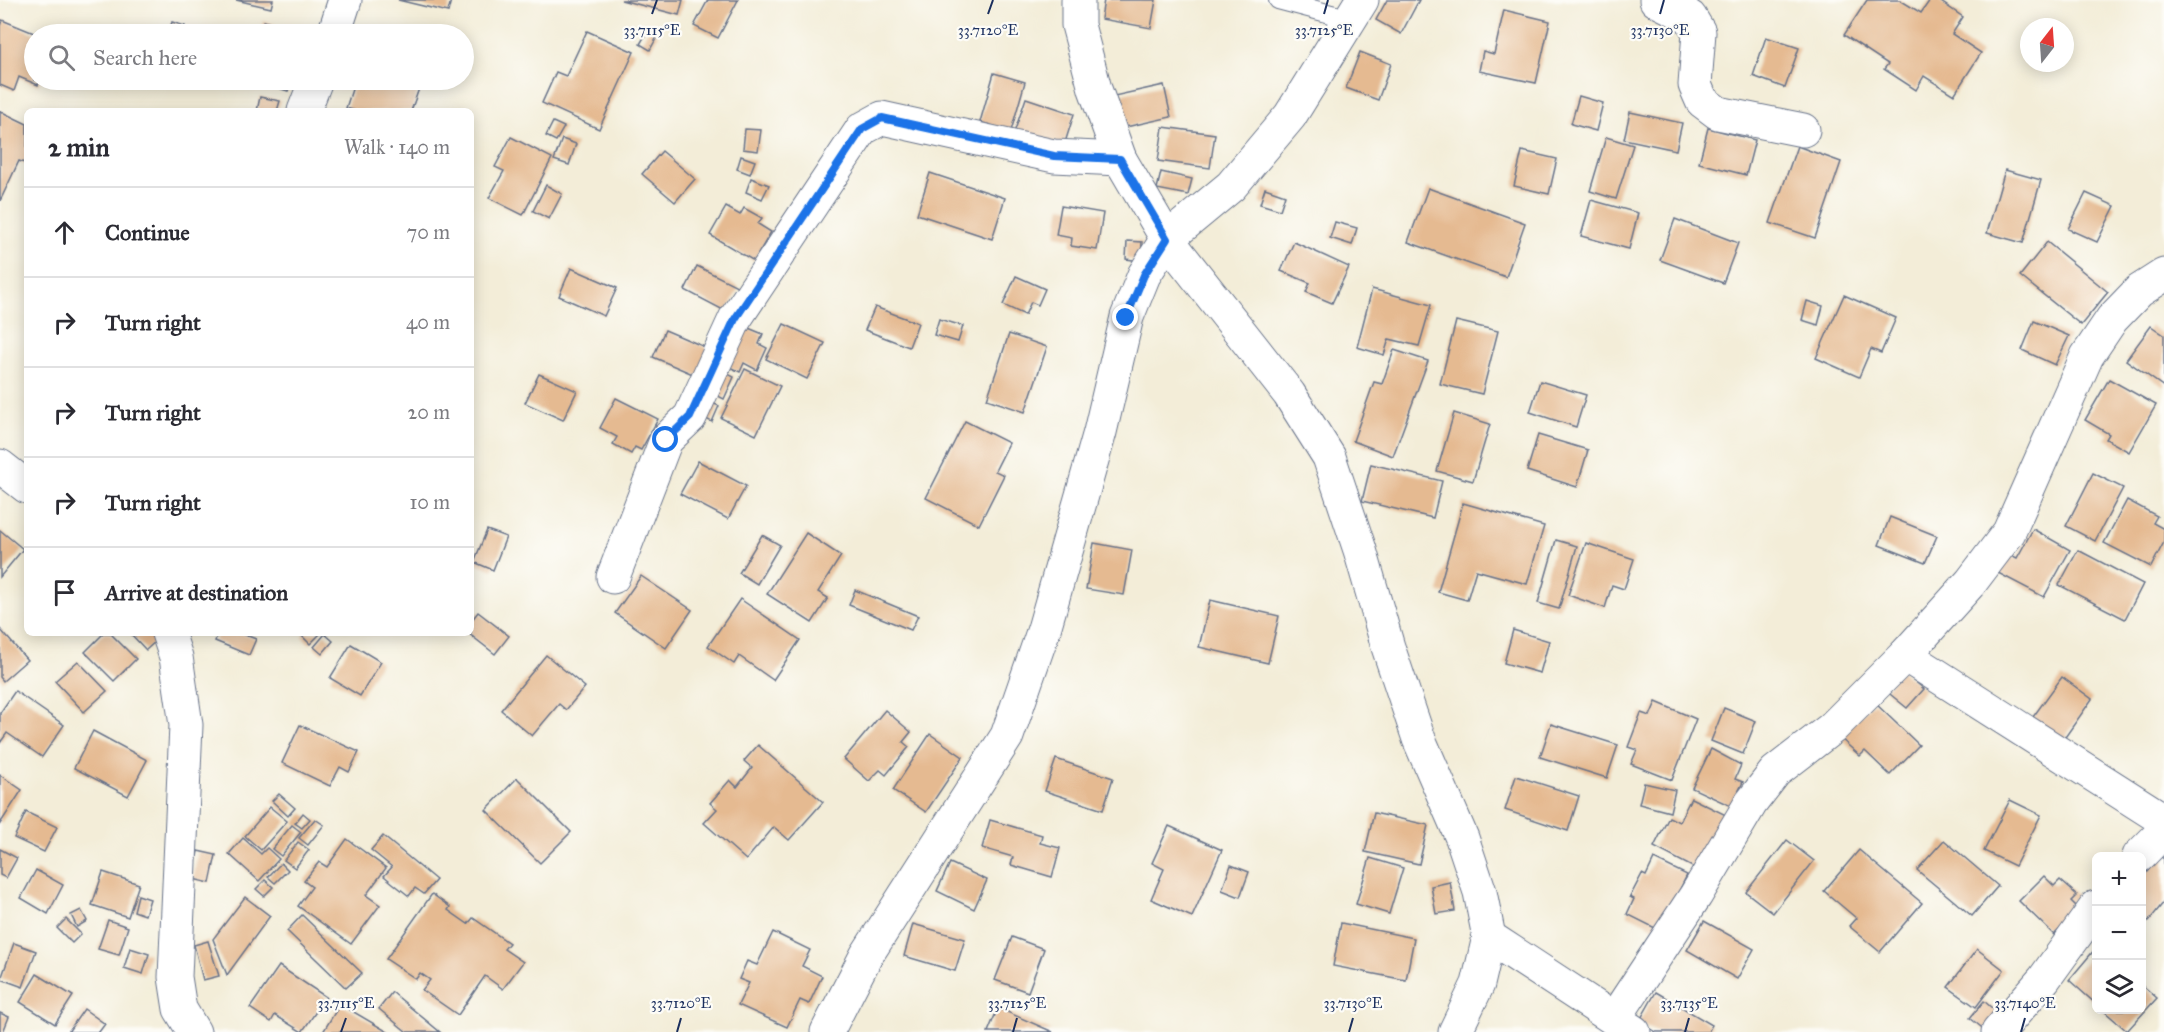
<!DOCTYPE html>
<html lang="en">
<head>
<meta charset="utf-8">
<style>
	:root { --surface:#fff; --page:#f7f7f7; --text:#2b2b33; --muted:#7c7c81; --line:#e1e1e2 }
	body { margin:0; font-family:"IM FELL Great Primer",serif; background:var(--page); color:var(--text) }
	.controls { position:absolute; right:18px; bottom:18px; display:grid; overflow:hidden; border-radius:9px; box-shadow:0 3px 15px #0003 }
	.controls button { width:54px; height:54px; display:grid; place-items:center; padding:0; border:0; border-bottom:2px solid var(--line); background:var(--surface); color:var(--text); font:30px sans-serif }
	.compass { position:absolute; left:2020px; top:18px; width:54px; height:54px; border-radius:50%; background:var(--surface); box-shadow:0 3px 15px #0003; rotate:17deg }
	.stop { position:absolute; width:18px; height:18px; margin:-14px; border:4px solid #1a73e8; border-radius:50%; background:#fff }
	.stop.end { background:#1a73e8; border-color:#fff; box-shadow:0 2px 6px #0008 }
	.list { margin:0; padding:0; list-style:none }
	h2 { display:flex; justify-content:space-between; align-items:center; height:78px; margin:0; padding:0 24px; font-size:26px }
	h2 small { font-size:20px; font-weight:400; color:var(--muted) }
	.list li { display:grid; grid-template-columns:39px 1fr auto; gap:18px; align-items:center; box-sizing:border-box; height:90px; padding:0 24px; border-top:2px solid var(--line) }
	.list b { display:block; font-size:22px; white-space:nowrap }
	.list em { font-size:20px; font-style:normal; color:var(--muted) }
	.icon { flex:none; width:33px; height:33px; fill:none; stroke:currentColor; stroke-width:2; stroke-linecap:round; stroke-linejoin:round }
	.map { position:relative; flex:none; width:2164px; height:1032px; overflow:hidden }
	.search { position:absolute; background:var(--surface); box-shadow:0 3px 15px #0003; left:24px; top:24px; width:450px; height:66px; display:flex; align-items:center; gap:15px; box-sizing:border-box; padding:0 21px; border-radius:33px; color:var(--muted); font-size:22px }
	.panel { position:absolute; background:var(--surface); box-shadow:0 3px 15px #0003; left:24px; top:108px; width:450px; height:528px; border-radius:9px }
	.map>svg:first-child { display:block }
</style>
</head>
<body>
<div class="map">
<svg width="2164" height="1032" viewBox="0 0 2164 1032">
	<rect width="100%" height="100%" fill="#fdfcf7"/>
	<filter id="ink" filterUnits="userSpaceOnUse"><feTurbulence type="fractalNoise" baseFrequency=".0167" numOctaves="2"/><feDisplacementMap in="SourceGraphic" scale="12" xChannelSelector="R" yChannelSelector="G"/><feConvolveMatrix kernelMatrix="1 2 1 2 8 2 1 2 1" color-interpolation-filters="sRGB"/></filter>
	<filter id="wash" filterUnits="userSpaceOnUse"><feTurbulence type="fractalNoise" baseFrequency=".008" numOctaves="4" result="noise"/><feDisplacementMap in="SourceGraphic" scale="24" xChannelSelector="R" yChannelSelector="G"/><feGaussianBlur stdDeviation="1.35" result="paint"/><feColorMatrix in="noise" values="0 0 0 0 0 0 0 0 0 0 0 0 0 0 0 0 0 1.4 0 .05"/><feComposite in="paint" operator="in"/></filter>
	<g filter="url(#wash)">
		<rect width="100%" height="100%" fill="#f3edd8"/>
		<g id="blocks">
			<g fill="#e5ba91">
				<polygon points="236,0 273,0 271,8"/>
				<polygon points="398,0 451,0 448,12"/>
				<polygon points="621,0 683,0 679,15"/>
				<polygon points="708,0 738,0 718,38 694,26"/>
				<polygon points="1104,0 1156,0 1151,28 1101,19"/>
				<polygon points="1387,0 1419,0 1401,34 1376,20"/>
				<polygon points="1867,0 1900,0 1921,13 1930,0 1938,0 1963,17 1952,34 1981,53 1954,95 1924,76 1916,90 1884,69 1888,64 1844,35"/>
				<polygon points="1504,10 1550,21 1536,83 1479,71 1483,51 1494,54"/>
				<polygon points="2,20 34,33 34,80 40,80 38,85 19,77 14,91 0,85 0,26"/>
				<polygon points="264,21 303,34 260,34"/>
				<polygon points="172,22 185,26 183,34 168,34"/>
				<polygon points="649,29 658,35 650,50 640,44"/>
				<polygon points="587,31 634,52 599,129 542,103 556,72 566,76"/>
				<polygon points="1766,37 1799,48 1785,88 1753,76"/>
				<polygon points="1360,52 1391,64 1378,100 1346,88"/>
				<polygon points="994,73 1025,82 1011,131 980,122"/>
				<polygon points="253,80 292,80 288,91"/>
				<polygon points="355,80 365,81 365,80 422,80 411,111 356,111 346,108"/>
				<polygon points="1164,85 1171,117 1121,128 1114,96"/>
				<polygon points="1579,96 1603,103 1596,131 1571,124"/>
				<polygon points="260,97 280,101 277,111 257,111"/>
				<polygon points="1026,98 1074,114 1063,149 1014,133"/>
				<polygon points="0,111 27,124 27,164 19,161 0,201"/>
				<polygon points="1630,112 1682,123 1676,150 1624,139"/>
				<polygon points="553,122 564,127 556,141 546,136"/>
				<polygon points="1163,127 1215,134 1210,168 1158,161"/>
				<polygon points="1708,128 1755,140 1746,175 1699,163"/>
				<polygon points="745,129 761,130 758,151 743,149"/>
				<polygon points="511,137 552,158 523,215 489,198 504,171 495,167"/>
				<polygon points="1606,137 1633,145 1616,199 1590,191"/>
				<polygon points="562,139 576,144 569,165 554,160"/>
				<polygon points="1797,146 1841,162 1815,238 1770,223"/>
				<polygon points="662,151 695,179 675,202 642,174"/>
				<polygon points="1522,151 1557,159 1549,194 1514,186"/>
				<polygon points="741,156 755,161 750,174 737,169"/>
				<polygon points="2005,170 2041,180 2023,243 1987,233"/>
				<polygon points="1161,172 1192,179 1188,195 1157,189"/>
				<polygon points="930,173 1005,198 992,239 917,214"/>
				<polygon points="751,178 769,185 762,199 746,192"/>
				<polygon points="546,185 562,194 549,219 533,211"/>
				<polygon points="1265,188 1285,195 1280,210 1260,204"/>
				<polygon points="1428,188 1525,223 1506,277 1408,242"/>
				<polygon points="2086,193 2115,206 2097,242 2068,229"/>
				<polygon points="1591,200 1638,213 1629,249 1581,236"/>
				<polygon points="1061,206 1103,213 1097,250 1071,246 1072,238 1056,235"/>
				<polygon points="726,207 740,215 744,208 762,218 758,224 771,232 754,261 710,235"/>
				<polygon points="1675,219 1738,243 1723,283 1660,260"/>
				<polygon points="1335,222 1357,228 1352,245 1330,238"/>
				<polygon points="1127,241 1142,242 1141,261 1126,259"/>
				<polygon points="1294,242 1349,267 1332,303 1306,292 1310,283 1281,271"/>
				<polygon points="2047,242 2108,292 2081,325 2020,276"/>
				<polygon points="697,266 739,287 727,312 685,290"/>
				<polygon points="571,268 617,288 604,316 559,296"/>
				<polygon points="1016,276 1045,289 1038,305 1031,302 1025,315 1003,305"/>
				<polygon points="1372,289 1431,305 1419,346 1389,339 1384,355 1357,347"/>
				<polygon points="1844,295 1896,318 1881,353 1871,349 1859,377 1816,358"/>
				<polygon points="1807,301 1823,306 1818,325 1802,320"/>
				<polygon points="875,307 918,323 909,347 865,330"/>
				<polygon points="939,319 963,326 958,342 934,335"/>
				<polygon points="1456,321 1498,331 1482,394 1440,384"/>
				<polygon points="2034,321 2069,336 2055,365 2022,350"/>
				<polygon points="784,324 825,343 807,379 766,359"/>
				<polygon points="741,325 763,334 759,344 767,348 757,370 744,363 740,372 723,364"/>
				<polygon points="2151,326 2164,335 2164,387 2126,360"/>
				<polygon points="665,330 714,351 702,378 653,357"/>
				<polygon points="1009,334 1047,347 1025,412 987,399"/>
				<polygon points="1394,350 1428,361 1393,456 1353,441 1374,382 1382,384"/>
				<polygon points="745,369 780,386 756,435 721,418"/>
				<polygon points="722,371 734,377 724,399 712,393"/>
				<polygon points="539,374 577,391 563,420 525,403"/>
				<polygon points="2109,379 2156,405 2129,452 2106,439 2109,434 2085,420"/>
				<polygon points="1540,381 1586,395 1576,427 1530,412"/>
				<polygon points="616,398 658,419 641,450 635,447 631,454 613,444 617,437 600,428"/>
				<polygon points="708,401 719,406 712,422 700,416"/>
				<polygon points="1454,413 1490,424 1473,481 1437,471"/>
				<polygon points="965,421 1009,443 995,471 1004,475 979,525 926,498"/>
				<polygon points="1538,435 1588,450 1577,487 1527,471"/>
				<polygon points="698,461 746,486 728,519 680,494"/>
				<polygon points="1371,464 1442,481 1433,518 1362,501"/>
				<polygon points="2093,473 2123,488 2095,541 2066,526"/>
				<polygon points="2127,500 2157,516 2153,523 2164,529 2164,542 2151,567 2104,543"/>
				<polygon points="1463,503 1544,526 1527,584 1476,570 1467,600 1438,592"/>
				<polygon points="1890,517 1937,536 1925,563 1879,545"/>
				<polygon points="2033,529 2070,550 2044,597 1998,573 2009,554 2017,558"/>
				<polygon points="0,530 23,549 0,577"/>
				<polygon points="487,530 506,537 493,570 474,562"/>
				<polygon points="806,533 841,556 818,592 828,598 812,623 767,594"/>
				<polygon points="762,535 780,545 757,584 739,573"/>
				<polygon points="1556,540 1577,546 1559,609 1538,603"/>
				<polygon points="1094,543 1132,550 1124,595 1086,589"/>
				<polygon points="1586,543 1634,559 1624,589 1612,585 1605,608 1568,595"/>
				<polygon points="2078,550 2143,584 2125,619 2059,585"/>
				<polygon points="641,576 692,610 666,648 615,613"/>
				<polygon points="855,590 918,616 911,630 849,605"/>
				<polygon points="740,599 800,640 773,680 739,656 734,664 708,646"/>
				<polygon points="1210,600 1279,616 1268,663 1199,647"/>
				<polygon points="478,612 509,636 495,654 468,633 471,633 471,621"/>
				<polygon points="0,629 27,660 3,681 0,677"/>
				<polygon points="1513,630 1549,641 1540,673 1504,663"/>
				<polygon points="104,633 110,633 136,659 114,681 85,652"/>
				<polygon points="130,633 152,633 158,639 146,650"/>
				<polygon points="218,633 240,633 256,639 249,655 215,641"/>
				<polygon points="305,633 321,633 310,644 302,636"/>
				<polygon points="325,634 333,641 322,654 314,647"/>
				<polygon points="351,644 381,662 360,696 330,678"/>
				<polygon points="546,655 585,687 566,710 559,704 532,736 501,710"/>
				<polygon points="78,661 107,691 84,712 55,681"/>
				<polygon points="1901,670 1924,689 1907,708 1885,690"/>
				<polygon points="2062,677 2092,699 2061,743 2030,721"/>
				<polygon points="15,691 64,725 42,757 7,733 0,743 0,713"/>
				<polygon points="1656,702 1696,719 1672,780 1631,764 1637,750 1628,747 1641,713 1650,716"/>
				<polygon points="1874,702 1919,745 1890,775 1865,751 1860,756 1839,737"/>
				<polygon points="1724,708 1756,721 1743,754 1711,741"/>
				<polygon points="885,710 911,732 903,742 909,747 886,775 880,770 869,781 844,759"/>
				<polygon points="1551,724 1618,745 1607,778 1540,757"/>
				<polygon points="300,725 359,752 349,772 340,767 330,786 282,763"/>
				<polygon points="93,731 147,760 128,796 74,768"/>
				<polygon points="930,734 963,757 926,812 893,790"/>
				<polygon points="758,745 823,802 789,840 774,827 746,860 704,823 717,809 710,803 730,780 737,787 752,768 744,761"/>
				<polygon points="1711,749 1741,765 1735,779 1743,782 1731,806 1692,788"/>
				<polygon points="1056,759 1113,778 1103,810 1045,791"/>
				<polygon points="0,775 22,790 0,824"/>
				<polygon points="1516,776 1579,796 1568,831 1505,810"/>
				<polygon points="517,778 571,832 540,863 486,810"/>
				<polygon points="1644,783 1675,790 1670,812 1639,804"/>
				<polygon points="279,794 295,808 288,816 272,801"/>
				<polygon points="1691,798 1728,816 1700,871 1654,847 1669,817 1679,822"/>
				<polygon points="2010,800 2041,815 2015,866 1984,851"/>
				<polygon points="270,807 287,821 261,850 245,836"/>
				<polygon points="26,812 57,827 44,852 14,838"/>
				<polygon points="303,813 310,819 302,828 295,823"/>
				<polygon points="1374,813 1428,825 1419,864 1365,852"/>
				<polygon points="315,819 324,825 308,845 299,838"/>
				<polygon points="990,820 1042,835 1040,843 1060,848 1052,877 1011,865 1013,857 982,848"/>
				<polygon points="292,825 301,832 281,856 272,849"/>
				<polygon points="1169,826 1222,850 1192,917 1151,899 1164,869 1152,863"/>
				<polygon points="383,836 436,880 424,894 415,888 409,896 384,876 392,867 371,850"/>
				<polygon points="243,838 261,854 267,848 279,859 259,881 229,854"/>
				<polygon points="347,839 386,868 366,895 380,905 351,944 298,906 312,887 304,881 319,862 327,867"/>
				<polygon points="1787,840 1814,861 1773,913 1746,892"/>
				<polygon points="1944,840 1998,886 1972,916 1917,870"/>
				<polygon points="298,842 309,850 295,868 284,860"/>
				<polygon points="0,849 17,858 6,878 0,875"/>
				<polygon points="1859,850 1922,903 1880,952 1849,926 1856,918 1824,891"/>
				<polygon points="198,851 216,855 210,883 193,879"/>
				<polygon points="2160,856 2164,859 2164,902 2148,922 2142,916 2142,878"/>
				<polygon points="1370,858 1403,868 1389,914 1356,904"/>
				<polygon points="1654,859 1687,875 1659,930 1627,914 1634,899 1630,897 1642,874 1646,876"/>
				<polygon points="281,863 288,870 275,883 268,877"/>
				<polygon points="950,863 987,880 974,909 937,891"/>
				<polygon points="1231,865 1249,872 1240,897 1222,890"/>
				<polygon points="36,870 63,885 48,914 21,898"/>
				<polygon points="103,872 139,884 128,917 92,905"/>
				<polygon points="2044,876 2054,886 2060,880 2077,895 2071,901 2079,909 2054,935 2019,901"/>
				<polygon points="265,880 273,887 264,896 256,889"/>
				<polygon points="1450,882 1455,911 1436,914 1431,886"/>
				<polygon points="432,894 450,907 448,910 468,924 473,918 509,943 504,949 523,962 503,989 485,976 458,1015 422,990 430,980 420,973 416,979 386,959"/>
				<polygon points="138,895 150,899 145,915 134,911"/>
				<polygon points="245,897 270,916 227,975 213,939"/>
				<polygon points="81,910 87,921 77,927 71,915"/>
				<polygon points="302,915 362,973 346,988 287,931"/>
				<polygon points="66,919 81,934 72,943 57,928"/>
				<polygon points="108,920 128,927 119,955 98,949"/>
				<polygon points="1704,921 1754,949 1737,979 1687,950"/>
				<polygon points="1341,923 1414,938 1406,980 1333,966"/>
				<polygon points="913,924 965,939 955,971 904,956"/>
				<polygon points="773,932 810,950 802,966 822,976 809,1004 800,1000 787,1027 738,1005 749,983 739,979 747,961 757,965"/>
				<polygon points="1012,937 1044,949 1028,992 995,980"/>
				<polygon points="208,941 219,976 203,980 194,945"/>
				<polygon points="14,943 36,951 23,987 1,979"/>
				<polygon points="130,948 149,954 143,974 124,968"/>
				<polygon points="2096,948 2096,1004 2069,980"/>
				<polygon points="1977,949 2004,970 1976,1007 1948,987"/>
				<polygon points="279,966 326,997 302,1032 275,1015 271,1022 250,1008"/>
				<polygon points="37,974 73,996 55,1024 20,1002"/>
				<polygon points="2142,985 2157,998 2127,1031 2103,1010 2142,1010"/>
				<polygon points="392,992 440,1032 407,1032 379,1009"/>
				<polygon points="1656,992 1712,1025 1708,1032 1656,1032 1639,1022"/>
				<polygon points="1984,1001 2000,1015 1986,1031 1970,1018"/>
				<polygon points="340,1004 388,1032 323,1032"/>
				<polygon points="998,1008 1053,1032 988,1032"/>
				<polygon points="84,1009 105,1024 99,1032 68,1032"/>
				<polygon points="0,1013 9,1017 3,1032 0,1032"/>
			</g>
		</g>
	</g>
	<g filter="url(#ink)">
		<use href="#blocks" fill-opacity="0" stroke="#677289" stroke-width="1.5"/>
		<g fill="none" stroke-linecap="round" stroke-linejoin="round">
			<defs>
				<polyline id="lane" points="1278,0 1350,19"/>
				<g id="street">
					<polyline points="1078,0 1078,25 1095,89 1120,159 1167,239 1289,394 1329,457 1360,550 1388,647 1419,739 1462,838 1480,892 1489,937 1478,984 1455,1032"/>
					<polyline points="1656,0 1690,17 1699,32 1695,85 1702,101 1718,113 1803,130"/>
					<polyline points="334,34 345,0"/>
					<polyline points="304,111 316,80"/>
					<polyline points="0,466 27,487"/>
					<polyline points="613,577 666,440 690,417 735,319 862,129 882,118 1054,156 1120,159"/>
					<polyline points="168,633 176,657 186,725 175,977 180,1009 194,1032"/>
					<polyline points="1905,655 2164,820"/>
					<polyline points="2139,856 2164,831"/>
					<polyline points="1489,937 1634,1032"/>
					<polyline points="1614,1019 1696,895 1751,803 1775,772 1832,728 1905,655 1971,582 2009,532 2087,356 2112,319 2139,291 2164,275"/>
					<polyline points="827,1032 866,956 1007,736 1044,629 1100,432 1127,317 1144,275 1167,239 1231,186 1290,116 1362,0"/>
					<polyline points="1998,1032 2044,979 2096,907"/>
				</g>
			</defs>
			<use href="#lane" stroke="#677289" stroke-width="20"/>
			<use href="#street" stroke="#677289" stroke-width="35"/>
			<use href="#lane" stroke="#fff" stroke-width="18"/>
			<use href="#street" stroke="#fff" stroke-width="33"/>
		</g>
	</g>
	<g fill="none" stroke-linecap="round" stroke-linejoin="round" filter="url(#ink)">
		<polyline stroke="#1a73e8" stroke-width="8" points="666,440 690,417 735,319 862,129 882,118 1054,156 1120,159 1167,239 1144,275 1126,318"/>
	</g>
	<path fill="none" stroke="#1b2f5e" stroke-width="2" d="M 652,14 L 657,0M 988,14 L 993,0M 1324,14 L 1328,0M 1660,14 L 1664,0M 341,1032 L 346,1018M 677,1032 L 681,1018M 1013,1032 L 1017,1018M 1349,1032 L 1353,1018M 1685,1032 L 1689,1018M 2021,1032 L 2025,1018"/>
	<g font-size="15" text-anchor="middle" fill="#1b2f5e" stroke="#fdfcf7" stroke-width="4.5" stroke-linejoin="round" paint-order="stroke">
		<text x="652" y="35">33.7115°E</text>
		<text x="988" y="35">33.7120°E</text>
		<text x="1324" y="35">33.7125°E</text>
		<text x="1660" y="35">33.7130°E</text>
		<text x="346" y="1008">33.7115°E</text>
		<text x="681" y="1008">33.7120°E</text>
		<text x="1017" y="1008">33.7125°E</text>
		<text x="1353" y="1008">33.7130°E</text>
		<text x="1689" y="1008">33.7135°E</text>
		<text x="2025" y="1008">33.7140°E</text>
	</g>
</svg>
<div class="controls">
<button>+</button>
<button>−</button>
<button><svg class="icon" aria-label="layers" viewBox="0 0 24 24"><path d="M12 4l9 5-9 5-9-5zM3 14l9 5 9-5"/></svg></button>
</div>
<svg class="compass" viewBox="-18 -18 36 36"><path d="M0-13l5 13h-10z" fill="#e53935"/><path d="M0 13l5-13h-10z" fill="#7c7c81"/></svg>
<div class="stop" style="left:666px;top:440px"></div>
<div class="stop end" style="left:1126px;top:318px"></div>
<div class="search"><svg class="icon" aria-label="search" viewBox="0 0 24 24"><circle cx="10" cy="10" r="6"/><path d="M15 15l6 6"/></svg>Search here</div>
<section class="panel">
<h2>2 min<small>Walk · 140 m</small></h2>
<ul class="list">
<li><svg class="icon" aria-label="ahead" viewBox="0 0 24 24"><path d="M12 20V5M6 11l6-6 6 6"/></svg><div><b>Continue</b></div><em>70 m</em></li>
<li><svg class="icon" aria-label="right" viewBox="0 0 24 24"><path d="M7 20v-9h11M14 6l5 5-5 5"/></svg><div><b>Turn right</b></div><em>40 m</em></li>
<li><svg class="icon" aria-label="right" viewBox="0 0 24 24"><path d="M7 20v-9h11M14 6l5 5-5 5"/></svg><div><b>Turn right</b></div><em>20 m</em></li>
<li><svg class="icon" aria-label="right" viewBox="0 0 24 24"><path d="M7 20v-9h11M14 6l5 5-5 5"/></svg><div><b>Turn right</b></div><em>10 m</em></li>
<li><svg class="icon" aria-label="arrive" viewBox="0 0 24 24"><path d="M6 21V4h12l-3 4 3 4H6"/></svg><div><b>Arrive at destination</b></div></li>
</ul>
</section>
</div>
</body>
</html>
